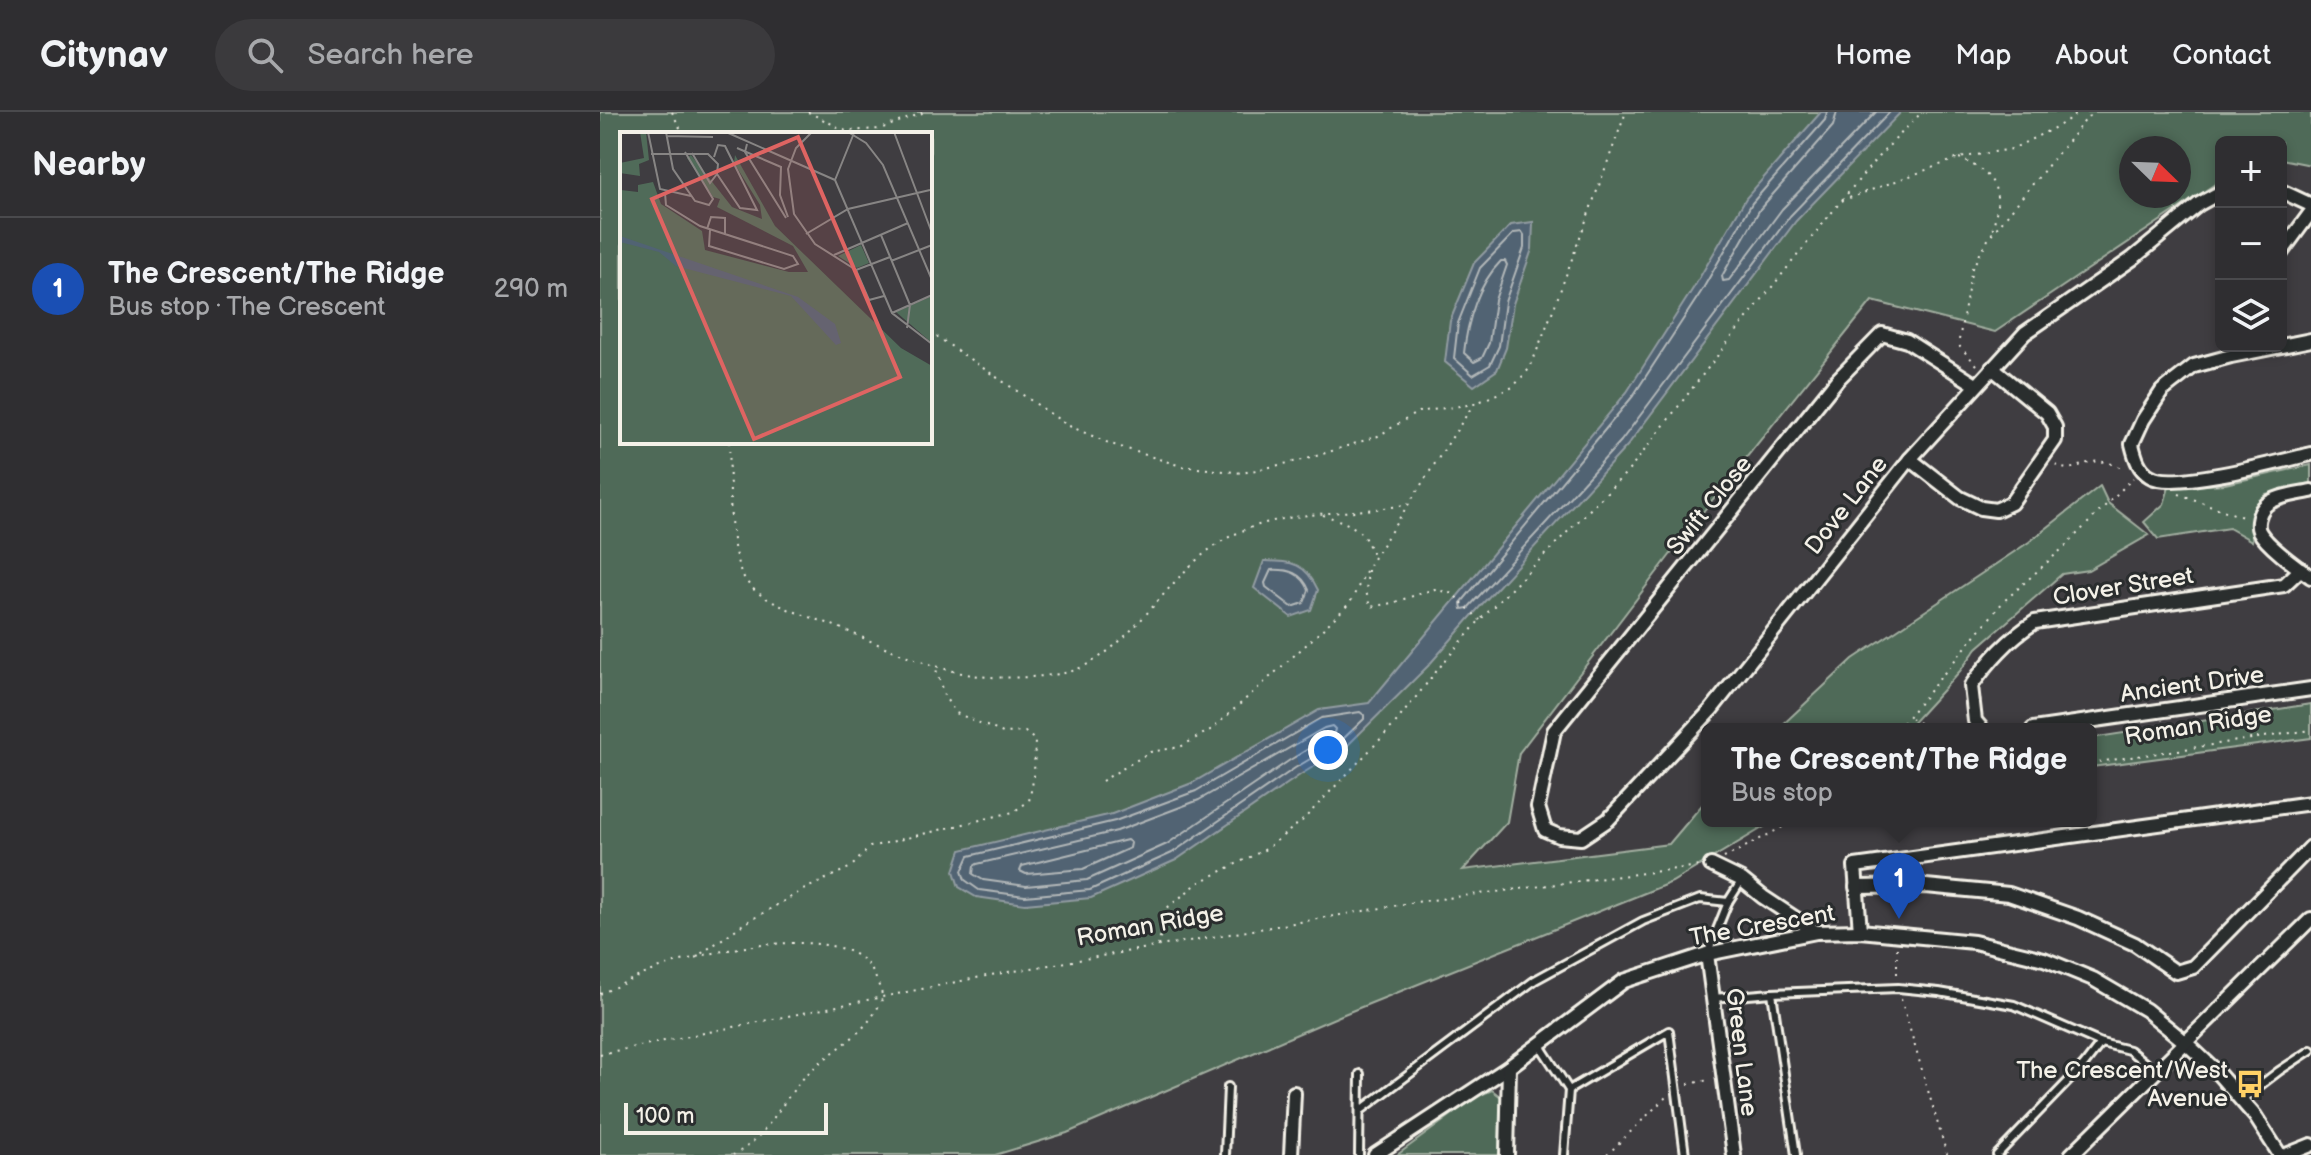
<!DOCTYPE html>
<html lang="en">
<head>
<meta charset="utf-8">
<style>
	:root { --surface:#2f2e31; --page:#3b3a3d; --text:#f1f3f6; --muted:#a7a8ab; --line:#4a4a4d; --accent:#ffd166 }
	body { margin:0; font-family:"Balsamiq Sans",sans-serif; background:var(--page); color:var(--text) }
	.controls { position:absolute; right:24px; top:24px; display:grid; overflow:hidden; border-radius:12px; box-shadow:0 4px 12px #0003 }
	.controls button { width:72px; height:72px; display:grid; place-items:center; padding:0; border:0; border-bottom:2px solid var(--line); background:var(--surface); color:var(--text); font:40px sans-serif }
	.compass { position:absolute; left:1519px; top:24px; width:72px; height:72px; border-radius:50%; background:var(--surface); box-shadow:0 4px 12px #0003; rotate:113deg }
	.scale { position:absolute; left:24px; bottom:20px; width:204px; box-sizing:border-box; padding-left:8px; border:4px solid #f4f1e8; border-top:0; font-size:22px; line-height:28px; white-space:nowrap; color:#f4f1e8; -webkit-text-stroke:6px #2a2d2e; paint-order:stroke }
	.you { position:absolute; left:728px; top:638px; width:28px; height:28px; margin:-20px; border:6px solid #fff; border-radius:50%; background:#1a73e8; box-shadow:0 0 0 12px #1a73e833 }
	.badge { display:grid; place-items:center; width:52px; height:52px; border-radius:50%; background:var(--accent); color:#fff; font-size:26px; font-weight:700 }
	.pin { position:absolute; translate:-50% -66px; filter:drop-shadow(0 2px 4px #0008) }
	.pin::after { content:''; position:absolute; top:42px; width:28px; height:24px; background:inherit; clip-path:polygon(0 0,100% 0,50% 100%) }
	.popup { position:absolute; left:1101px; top:611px; width:396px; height:104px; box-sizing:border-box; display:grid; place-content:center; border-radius:12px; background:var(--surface); filter:drop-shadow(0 2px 6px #0005); font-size:26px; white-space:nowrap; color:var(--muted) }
	.popup b { font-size:30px; color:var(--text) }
	.popup::after { content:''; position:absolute; left:50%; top:100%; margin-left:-16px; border:16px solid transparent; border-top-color:var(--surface) }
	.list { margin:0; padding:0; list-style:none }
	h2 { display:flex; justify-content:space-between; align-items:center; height:104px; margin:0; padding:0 32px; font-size:34px }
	h2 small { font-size:26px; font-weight:400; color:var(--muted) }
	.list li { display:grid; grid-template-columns:52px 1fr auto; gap:24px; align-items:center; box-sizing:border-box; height:144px; padding:0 32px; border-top:2px solid var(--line) }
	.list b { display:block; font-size:30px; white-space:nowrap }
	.list p { margin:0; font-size:26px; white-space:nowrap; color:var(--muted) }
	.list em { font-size:26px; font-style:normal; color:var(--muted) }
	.icon { flex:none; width:44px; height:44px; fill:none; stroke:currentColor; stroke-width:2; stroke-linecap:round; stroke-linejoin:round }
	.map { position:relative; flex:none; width:1711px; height:1043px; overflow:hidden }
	header { display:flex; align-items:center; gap:48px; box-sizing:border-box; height:112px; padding:0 40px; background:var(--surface); border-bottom:2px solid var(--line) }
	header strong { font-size:38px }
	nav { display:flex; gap:44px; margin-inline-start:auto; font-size:28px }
	.search { width:560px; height:72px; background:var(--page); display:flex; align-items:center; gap:20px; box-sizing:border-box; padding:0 28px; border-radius:44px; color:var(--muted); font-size:30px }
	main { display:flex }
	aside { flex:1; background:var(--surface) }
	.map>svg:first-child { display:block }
</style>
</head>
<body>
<header>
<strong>Citynav</strong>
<div class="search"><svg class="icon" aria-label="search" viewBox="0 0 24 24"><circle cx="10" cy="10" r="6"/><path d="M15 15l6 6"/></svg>Search here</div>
<nav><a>Home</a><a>Map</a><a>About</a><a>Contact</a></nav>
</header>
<main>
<aside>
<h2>Nearby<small></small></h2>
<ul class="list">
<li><span class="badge" style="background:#1a4fb4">1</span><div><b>The Crescent/The Ridge</b><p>Bus stop · The Crescent</p></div><em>290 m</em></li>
</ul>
</aside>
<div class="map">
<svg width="1711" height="1043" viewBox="0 0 1711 1043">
	<rect width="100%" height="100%" fill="#3f3d41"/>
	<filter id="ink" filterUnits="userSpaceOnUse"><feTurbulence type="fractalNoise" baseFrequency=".0125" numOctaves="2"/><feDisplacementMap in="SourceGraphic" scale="16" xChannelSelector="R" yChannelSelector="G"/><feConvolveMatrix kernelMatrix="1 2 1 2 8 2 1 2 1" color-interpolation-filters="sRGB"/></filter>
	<g filter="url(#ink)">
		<g fill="#506b59" stroke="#a2aea0" stroke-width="2" fill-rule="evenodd">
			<path d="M 0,0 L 1711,0 L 1711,53 L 1681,47 L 1681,30 L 1621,30 L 1621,68 L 1395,220 L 1272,189 L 1109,392 L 919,641 L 907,710 L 863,758 L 1069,732 L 1107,687 L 1107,709 L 1174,709 L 1072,770 L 744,902 L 467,1021 L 395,1043 L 0,1043 ZM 22,22 L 330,22 L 330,330 L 22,330 ZM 1531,36 L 1579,36 L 1579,84 L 1531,84 Z"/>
			<polygon points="1711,353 1711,372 1666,382 1654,395 1652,429 1629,416 1558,427 1544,410 1564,392 1569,375 1625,372"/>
			<polygon points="1500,374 1508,391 1549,423 1488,458 1462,462 1377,536 1360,559 1308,616 1310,617 1178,617 1253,547 1429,430"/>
			<polygon points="1711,592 1711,626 1491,655 1491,626"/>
			<polygon points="892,978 901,985 899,1043 797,1043 876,985"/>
		</g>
		<g fill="#516373" stroke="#929ca2" stroke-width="2">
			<polygon points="1221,0 1301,0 1196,109 1027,334 884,490 828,554 747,634 700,663 576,748 491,786 425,792 376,785 359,775 354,759 361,738 512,702 592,671 719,598 769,591 1027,280 1094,175 1146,86"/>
			<polygon points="933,110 932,137 913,192 906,236 897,258 874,274 845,250 850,209 874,151 911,113"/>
			<path d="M 664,449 C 693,450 705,450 718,478 L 711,498 L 691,505 L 654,476 Z"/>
		</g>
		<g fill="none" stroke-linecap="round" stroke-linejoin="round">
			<g stroke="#b3b8b9" stroke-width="2">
				<polyline points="1227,0 1225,8 1152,91 1101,180 1033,284 861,491 862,497 868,496 1021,329 1190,104 1290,0"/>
				<polyline points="1237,0 1233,14 1160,97 1122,164 1123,169 1129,168 1182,97 1276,0"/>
				<polygon points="922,120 924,123 924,136 905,190 899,234 890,253 873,263 854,246 858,211 880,156 914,121"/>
				<path d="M 901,149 L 905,149 L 907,153 L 895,188 L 889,231 L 882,246 L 874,250 L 864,241 C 867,210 878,172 901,149 Z"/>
				<path d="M 671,458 C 689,457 702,461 709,478 L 704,491 L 692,495 L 666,475 L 665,471 Z"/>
				<polygon points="760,600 764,603 764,607 742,628 695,656 572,741 490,778 425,784 379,778 365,768 362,759 369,744 515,709 596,679 721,606"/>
				<polygon points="732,614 735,617 734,621 690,648 567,732 487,768 426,774 383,768 373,762 374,754 377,752 517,719 599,688 724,616"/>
				<polygon points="527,728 531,731 530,736 483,757 426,762 420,759 422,754"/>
			</g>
			<defs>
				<g id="service">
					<polyline points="1108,840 1128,790 1142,768"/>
					<polyline points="1172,881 1196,1043"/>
					<polyline points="1113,886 1172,881 1298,876 1339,880 1414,893 1501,931 1529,938 1555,959"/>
					<polyline points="939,932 969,978"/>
					<polyline points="1641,988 1679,959 1711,938"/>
					<polyline points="760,999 935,868 1043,809 1100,787 1128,790"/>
					<polyline points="625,1043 628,975"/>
					<polyline points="759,1043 760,962"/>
					<polyline points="964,1043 969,978 1069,919 1085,1043"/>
					<polyline points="1397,1043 1484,953 1501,931"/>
				</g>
				<g id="minor">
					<polyline points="1681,79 1711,93"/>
					<polyline points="1681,141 1711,100"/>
					<path d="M 1711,228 L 1631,244 L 1594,254 L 1562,279 L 1543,308 L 1532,332 C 1535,344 1538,357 1550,364 C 1572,379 1682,349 1711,342"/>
					<polyline points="1376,273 1307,229 1282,222 1237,268 954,619 938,695 945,718 959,724 981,726 1008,708 1111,598 1310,347 1425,221 1532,147 1599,92 1621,80"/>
					<polyline points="1310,347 1360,386 1381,396 1396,398 1411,391 1455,328 1455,315 1447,301 1392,256"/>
					<path d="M 1711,379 C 1697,382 1673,384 1664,395 C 1659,401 1656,412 1659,419 C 1667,434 1697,455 1711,465"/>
					<path d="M 1382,617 L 1375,609 L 1371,574 C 1389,549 1408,527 1435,510 L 1684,473 L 1701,457"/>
					<polyline points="1433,617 1711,577"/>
					<polyline points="1111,753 1142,768 1163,785 1216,820"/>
					<polyline points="1256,775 1326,774 1409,782 1478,806 1535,832 1576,860 1593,855 1711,735"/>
					<polyline points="1260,819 1255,754 1711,691"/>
					<polyline points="1107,842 1134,1043"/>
					<polyline points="691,1043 694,981"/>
					<polyline points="775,1043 909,955 1024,869 1107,842 1216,820 1260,819 1374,830 1444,847 1493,867 1546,898 1585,930 1615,958 1655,1004 1680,1043"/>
					<polyline points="907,1043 909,955"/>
					<polyline points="1471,1043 1711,807"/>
					<polyline points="1686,1043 1711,1033"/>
				</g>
			</defs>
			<use href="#service" stroke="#f4f1e8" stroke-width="12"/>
			<use href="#minor" stroke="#f4f1e8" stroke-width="18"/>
			<g stroke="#f4f1e8" stroke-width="2" stroke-dasharray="2 6" stroke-linecap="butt">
				<polyline points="72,0 83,22"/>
				<polyline points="208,0 246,19 280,17 325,0"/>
				<path d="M 1359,46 C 1402,65 1402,82 1391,123"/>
				<polyline points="1242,88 1278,45 1322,0"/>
				<polyline points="330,220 467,313 511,332 581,354 642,361 707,347 778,324 818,300 874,292 913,275 930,256 955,193 1026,0"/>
				<polyline points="1377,253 1360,235 1359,228 1372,156 1390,124 1492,0"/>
				<path d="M 129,330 C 131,365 126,439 145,467 C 149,474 156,480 163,484 C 182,497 208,504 230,512 C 275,530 331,558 379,564 C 402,567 454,566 475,558 C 528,538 562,475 605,441 C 664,393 740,406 809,392"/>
				<path d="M 1456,353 C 1470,362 1478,352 1493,350 C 1504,348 1515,353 1525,357"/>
				<polyline points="1579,382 1645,406"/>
				<path d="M 723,403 C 751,412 764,416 773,444"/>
				<polyline points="768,458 766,479 770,495 792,491 834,477 853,482 880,508"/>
				<polyline points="1311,606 1330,617"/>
				<polyline points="1298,617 1403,490 1462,437 1533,366"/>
				<polyline points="1491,651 1711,618"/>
				<polyline points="502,669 550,640 580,635 612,617 707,532 750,491 769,453 873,293"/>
				<polyline points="1124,746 1194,709"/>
				<polyline points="558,834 567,796 598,771 666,737 703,708 793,614 843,551 880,508 1031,356 1131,226 1241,89 1359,46 1412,37 1460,13 1479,0"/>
				<polyline points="1297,836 1297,865"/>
				<polyline points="95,846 142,813 203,778 251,755 270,735 413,700 429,689 434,664 435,628 425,620 403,621 356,601 344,584 335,554"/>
				<path d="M 0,882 C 24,871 49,859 75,851 C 119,837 224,816 262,847 C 274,856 278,872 283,885 C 265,928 228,937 200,970 C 178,996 164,1028 133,1043"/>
				<polyline points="1301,887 1347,1043"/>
				<polyline points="0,942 391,863 816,790 1099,754"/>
				<polyline points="1088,972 1109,968"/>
				<polyline points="1007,1043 1066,985"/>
			</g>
			<use href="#service" stroke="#2a2d2e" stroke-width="6"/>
			<use href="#minor" stroke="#2a2d2e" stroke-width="12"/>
		</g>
	</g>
	<defs>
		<symbol id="bus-bare" viewBox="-9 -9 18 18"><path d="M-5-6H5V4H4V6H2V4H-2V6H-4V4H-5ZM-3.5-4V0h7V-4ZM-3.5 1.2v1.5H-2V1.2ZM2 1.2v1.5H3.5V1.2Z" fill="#ffd166" stroke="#2a2d2e" stroke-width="2.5" paint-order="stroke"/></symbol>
	</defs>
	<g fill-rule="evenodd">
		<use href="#bus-bare" x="1630" y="952" width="40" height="40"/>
	</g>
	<g text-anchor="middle" stroke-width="6" stroke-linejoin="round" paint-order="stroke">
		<g font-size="24" fill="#f4f1e8" stroke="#2a2d2e">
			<text transform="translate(1109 393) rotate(-51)" y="8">Swift Close</text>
			<text transform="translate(1246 393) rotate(-52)" y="8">Dove Lane</text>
			<text transform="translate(1523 474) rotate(-9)" y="8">Clover Street</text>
			<text transform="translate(1592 572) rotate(-8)" y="8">Ancient Drive</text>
			<text transform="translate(1598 613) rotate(-9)" y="8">Roman Ridge</text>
			<text transform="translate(550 813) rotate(-10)" y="8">Roman Ridge</text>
			<text transform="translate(1162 813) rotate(-10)" y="8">The Crescent</text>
			<text transform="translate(1142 940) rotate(83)" y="8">Green Lane</text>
		</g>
		<g font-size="24" fill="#f4f1e8" stroke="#2a2d2e" text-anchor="end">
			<text x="1628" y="966">The Crescent/West<tspan x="1628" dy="28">Avenue</tspan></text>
		</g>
	</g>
	<g transform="translate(20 20)">
		<rect width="312" height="312" fill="#3f3d41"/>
		<path d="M 20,0 L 26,0 L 29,28 L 19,32 L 20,44 L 0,41 L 0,31 L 24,26 ZM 71,23 L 112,75 L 142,87 L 140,73 L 114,31 L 115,23 L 155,94 L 281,216 L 312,234 L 312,312 L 0,312 L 0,51 L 1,58 L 18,60 L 18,53 L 33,50 L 41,72 L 82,99 L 85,118 L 169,140 L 188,140 L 173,114 L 97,75 L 100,67 L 93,65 L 67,26 ZM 241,113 L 249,131 L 237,136 L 218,124 ZM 312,164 L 312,211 L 276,180 Z" fill="#506b59"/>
		<path d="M 0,104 L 178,165 L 215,192 L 221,211 L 216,213 L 171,164 L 56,134 L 39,120 L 0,110 Z" fill="#516373"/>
		<path fill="none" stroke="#878584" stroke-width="2" d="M 28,0 L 40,57 L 71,64M 46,0 L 53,37 L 75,69 L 89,73 L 93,67 L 65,20M 106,0 L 215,48M 192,0 L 176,16 L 168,37 L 174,82 L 195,112 L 236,138M 228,0 L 246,11 L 263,33 L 312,148M 274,0 L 312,101M 47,4 L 93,5M 127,12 L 125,20 L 166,86M 117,16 L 161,35 L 160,63 L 168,85M 72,21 L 90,51 L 97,42M 31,22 L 88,22 L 98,32 L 97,42M 94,25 L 98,13 L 105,14 L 137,78 L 120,76 L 97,42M 215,48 L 272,181 L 312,212M 215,48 L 234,1M 45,61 L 46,73 L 80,94 L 173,124 L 178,132 L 164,137 L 89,114 L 90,98M 87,97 L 91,85 L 105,86 L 105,103M 186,102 L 228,77 L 310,58M 261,103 L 290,173 L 287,196M 214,123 L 288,91M 271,129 L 312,113M 236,138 L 249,168 L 264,164M 236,138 L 270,125M 272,181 L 312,163"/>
		<path fill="#df6462" fill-opacity="0.15" stroke="#df6462" stroke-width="4" d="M 178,5 L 280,245 L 134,307 L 32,67 Z"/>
		<rect width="312" height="312" fill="none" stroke="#f4f1e8" stroke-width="4"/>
	</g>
</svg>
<div class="controls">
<button>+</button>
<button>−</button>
<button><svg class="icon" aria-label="layers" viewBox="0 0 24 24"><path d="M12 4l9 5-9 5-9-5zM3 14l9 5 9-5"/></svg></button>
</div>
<svg class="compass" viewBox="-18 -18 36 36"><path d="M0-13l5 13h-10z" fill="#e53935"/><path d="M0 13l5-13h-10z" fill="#a7a8ab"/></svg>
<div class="scale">100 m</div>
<div class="you"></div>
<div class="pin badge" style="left:1299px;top:807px;background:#1a4fb4">1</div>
<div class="popup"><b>The Crescent/The Ridge</b>Bus stop</div>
</div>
</main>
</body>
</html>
